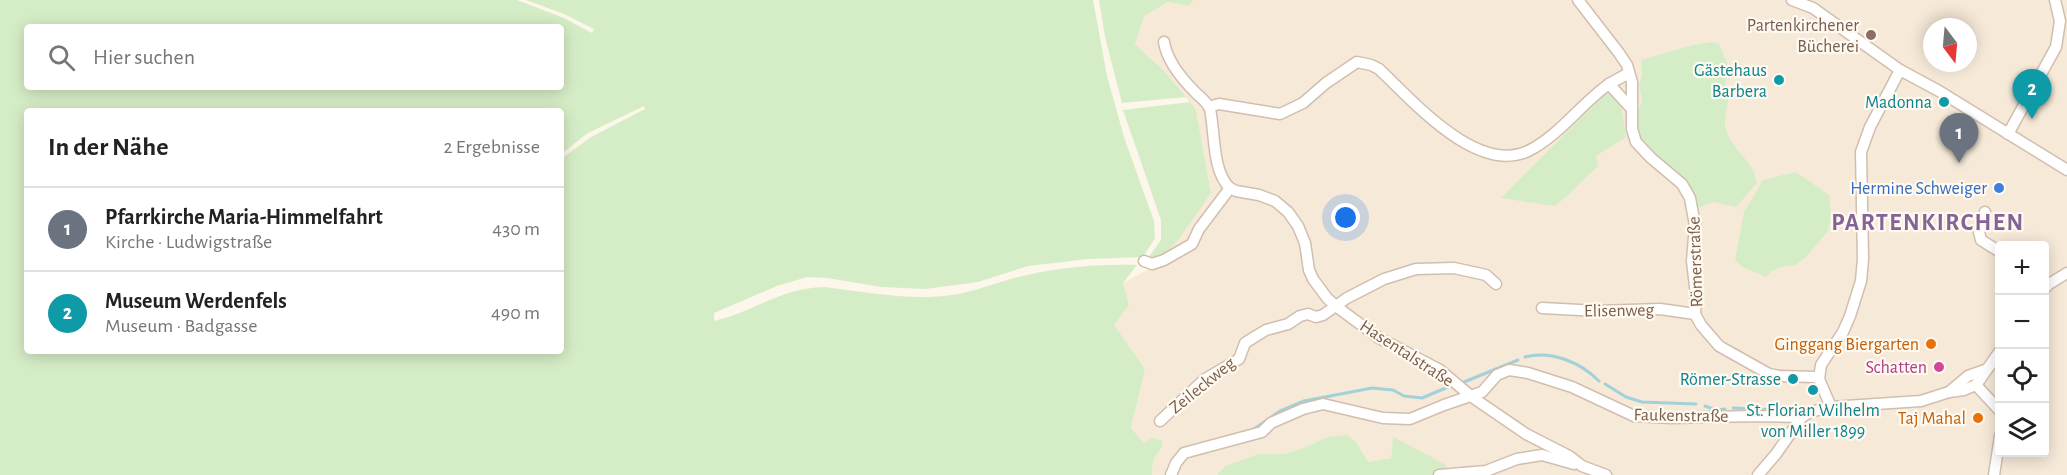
<!DOCTYPE html>
<html lang="de">
<head>
<meta charset="utf-8">
<style>
	:root { --surface:#fff; --page:#f2f2f2; --text:#222; --muted:#767676; --line:#e0e0e0; --accent:#7c3aed }
	body { margin:0; font-family:"Alegreya Sans",sans-serif; background:var(--page); color:var(--text) }
	.controls { position:absolute; right:18px; bottom:18px; display:grid; overflow:hidden; border-radius:6px; box-shadow:0 3px 15px #0003 }
	.controls button { width:54px; height:54px; display:grid; place-items:center; padding:0; border:0; border-bottom:2px solid var(--line); background:var(--surface); color:var(--text); font:30px sans-serif }
	.compass { position:absolute; left:1923px; top:18px; width:54px; height:54px; border-radius:50%; background:var(--surface); box-shadow:0 3px 15px #0003; rotate:164deg }
	.you { position:absolute; left:1346px; top:218px; width:21px; height:21px; margin:-15px; border:4px solid #fff; border-radius:50%; background:#1a73e8; box-shadow:0 0 0 9px #1a73e833 }
	.badge { display:grid; place-items:center; width:39px; height:39px; border-radius:50%; background:var(--accent); color:#fff; font-size:20px; font-weight:700 }
	.pin { position:absolute; translate:-50% -50px; filter:drop-shadow(0 2px 3px #0008) }
	.pin::after { content:''; position:absolute; top:32px; width:21px; height:18px; background:inherit; clip-path:polygon(0 0,100% 0,50% 100%) }
	.list { margin:0; padding:0; list-style:none }
	h2 { display:flex; justify-content:space-between; align-items:center; height:78px; margin:0; padding:0 24px; font-size:26px }
	h2 small { font-size:20px; font-weight:400; color:var(--muted) }
	.list li { display:grid; grid-template-columns:39px 1fr auto; gap:18px; align-items:center; box-sizing:border-box; height:84px; padding:0 24px; border-top:2px solid var(--line) }
	.list b { display:block; font-size:22px; white-space:nowrap }
	.list p { margin:0; font-size:20px; white-space:nowrap; color:var(--muted) }
	.list em { font-size:20px; font-style:normal; color:var(--muted) }
	.icon { flex:none; width:33px; height:33px; fill:none; stroke:currentColor; stroke-width:2; stroke-linecap:round; stroke-linejoin:round }
	.map { position:relative; flex:none; width:2067px; height:475px; overflow:hidden }
	.search { position:absolute; background:var(--surface); box-shadow:0 3px 15px #0003; left:24px; top:24px; width:540px; height:66px; display:flex; align-items:center; gap:15px; box-sizing:border-box; padding:0 21px; border-radius:6px; color:var(--muted); font-size:22px }
	.panel { position:absolute; background:var(--surface); box-shadow:0 3px 15px #0003; left:24px; top:108px; width:540px; height:246px; border-radius:6px }
	.map>svg:first-child { display:block }
</style>
</head>
<body>
<div class="map">
<svg width="2067" height="475" viewBox="0 0 2067 475">
	<rect width="100%" height="100%" fill="#fdf6ea"/>
	<path fill="#f6e9d8" fill-rule="evenodd" d="M 1194,0 L 2067,0 L 2067,475 L 1439,475 L 1445,464 L 1393,438 L 1391,458 L 1368,462 L 1357,443 L 1327,437 L 1306,447 L 1284,454 L 1258,454 L 1225,466 L 1217,475 L 1152,475 L 1153,460 L 1163,446 L 1144,443 L 1131,428 L 1145,369 L 1113,325 L 1128,305 L 1123,283 L 1151,268 L 1211,193 L 1196,110 L 1163,70 L 1135,44 L 1143,16 L 1168,2 L 1187,6 ZM 1932,27 L 1968,27 L 1968,63 L 1932,63 ZM 2000,246 L 2044,246 L 2044,452 L 2000,452 Z"/>
	<g fill="#d5edc6" fill-rule="evenodd">
		<path d="M 0,0 L 517,0 L 564,18 L 592,33 L 594,29 L 564,14 L 526,0 L 1093,0 L 1107,76 L 1124,137 L 1154,221 L 1155,238 L 1143,257 L 1088,259 L 1028,266 L 978,282 L 925,289 L 881,287 L 827,278 L 807,277 L 777,286 L 714,313 L 714,321 C 754,312 780,288 824,287 C 866,292 910,301 952,295 C 978,291 1002,280 1027,275 C 1059,267 1104,264 1137,265 L 1123,283 L 1129,305 L 1114,325 L 1145,369 L 1131,428 L 1144,443 L 1152,438 L 1161,440 L 1163,446 L 1153,460 L 1152,475 L 0,475 ZM 27,27 L 561,27 L 561,87 L 27,87 ZM 644,106 L 645,109 L 591,137 L 561,159 L 561,351 L 27,351 L 27,111 L 561,111 L 561,154 L 588,133 Z"/>
		<polygon points="1099,0 1194,0 1188,6 1168,2 1144,16 1135,44 1163,70 1186,97 1122,103 1105,37"/>
		<path d="M 1713,42 L 1719,44 L 1730,70 C 1721,83 1728,86 1728,97 C 1728,108 1723,119 1726,130 C 1732,151 1753,159 1757,183 L 1736,207 L 1713,202 L 1697,208 L 1692,190 L 1685,180 L 1648,152 L 1636,136 L 1634,118 L 1642,101 L 1639,84 L 1642,75 L 1641,60 L 1693,45 Z"/>
		<polygon points="1613,93 1621,104 1626,137 1596,156 1598,166 1568,195 1555,206 1501,198 1605,94"/>
		<polygon points="1190,102 1196,110 1211,193 1179,239 1160,259 1148,258 1161,240 1161,220 1123,110"/>
		<polygon points="1796,172 1829,195 1831,214 1828,231 1806,257 1795,265 1780,267 1770,272 1766,277 1743,267 1735,260 1744,212 1763,180"/>
		<polygon points="1347,435 1357,443 1368,462 1391,458 1393,437 1445,464 1449,473 1439,475 1217,475 1225,466 1258,454 1284,454 1306,447 1327,437"/>
	</g>
	<g fill="none" stroke-linecap="round" stroke-linejoin="round">
		<g stroke="#a2d1db" stroke-width="3">
			<path d="M 1525,357 C 1551,350 1580,362 1599,381"/>
			<polyline points="1464,382 1518,360"/>
			<polyline points="1605,384 1626,397 1642,402 1696,404"/>
			<polyline points="1705,406 1716,410 1725,409"/>
			<polyline points="1733,408 1800,411"/>
			<polyline points="1251,431 1280,411 1304,401 1372,388 1393,390 1404,396 1422,398 1448,387"/>
		</g>
		<defs>
			<g id="street">
				<polyline points="1578,0 1619,53 1627,65 1632,82 1632,129 1636,142 1651,158 1682,184 1690,198 1695,225 1692,261 1696,295 1695,314 1701,325 1719,346 1769,374 1779,376 1815,377 1819,379"/>
				<polyline points="1792,0 1813,8 1900,70 1939,91 2067,170"/>
				<path d="M 1164,42 C 1167,61 1181,78 1195,92 C 1200,97 1208,103 1210,109 C 1215,132 1212,172 1230,188"/>
				<polyline points="1609,84 1629,73"/>
				<path d="M 1209,107 L 1219,104 L 1280,114 L 1303,103 L 1326,83 L 1357,62 L 1371,65 L 1379,69 C 1413,101 1480,179 1532,149 C 1561,133 1582,103 1609,84 L 1631,108"/>
				<polyline points="2008,134 2056,47 2060,21 2055,0"/>
				<polyline points="1985,212 1979,232 1981,240 2000,252"/>
				<polyline points="1144,261 1152,264 1164,260 1192,244 1199,229 1230,188 1236,191 1259,195 1275,201 1288,212 1298,226 1305,243 1309,270 1313,279 1327,298 1337,307 1379,338 1440,370 1472,397 1526,434 1569,456 1582,466 1606,475"/>
				<polyline points="2044,289 2049,284 2067,273"/>
				<polyline points="1542,308 1598,311 1660,309 1695,314"/>
				<polyline points="1976,385 2000,411"/>
				<polyline points="1949,392 1968,376 1985,370"/>
				<polyline points="1831,407 1819,379 1821,365 1843,332 1850,316 1861,281 1863,259 1861,152 1870,127 1900,70"/>
				<polyline points="1160,421 1205,379 1239,359 1245,343 1256,336 1266,330 1288,324 1300,316 1308,314 1316,317 1323,315 1347,298 1384,279 1416,269 1454,268 1486,275 1496,284"/>
				<polyline points="1171,475 1176,463 1184,453 1262,432 1271,423 1303,409 1323,404 1383,418 1410,419 1444,405 1482,392 1497,375 1509,370 1528,373 1572,387 1634,416 1672,418 1752,416 1802,417"/>
				<polyline points="1439,475 1486,471 1517,459 1542,455 1574,464"/>
				<polyline points="1758,475 1776,454 1802,417 1810,412 1831,407 1921,401 1949,392 1964,390 1976,385 2000,351"/>
				<polyline points="1994,475 2000,436"/>
			</g>
		</defs>
		<use href="#street" stroke="#d1beae" stroke-width="13"/>
		<use href="#street" stroke="#fff" stroke-width="10"/>
	</g>
	<circle fill="#8d6e63" stroke="#fffaf1" stroke-width="2" cx="1871" cy="35" r="6"/>
	<g fill="#0f9aa8" stroke="#fffaf1" stroke-width="2">
		<circle cx="1779" cy="80" r="6"/>
		<circle cx="1944" cy="102" r="6"/>
		<circle cx="1793" cy="379" r="6"/>
		<circle cx="1813" cy="390" r="6"/>
	</g>
	<circle fill="#3f7fe0" stroke="#fffaf1" stroke-width="2" cx="1999" cy="188" r="6"/>
	<g fill="#e8710a" stroke="#fffaf1" stroke-width="2">
		<circle cx="1931" cy="344" r="6"/>
		<circle cx="1978" cy="418" r="6"/>
	</g>
	<circle fill="#d1479c" stroke="#fffaf1" stroke-width="2" cx="1939" cy="367" r="6"/>
	<g text-anchor="middle" stroke-width="4.5" stroke-linejoin="round" paint-order="stroke">
		<g font-size="18" fill="#785e54" stroke="#fffaf1" text-anchor="end">
			<text x="1859" y="31">Partenkirchener<tspan x="1859" dy="21">Bücherei</tspan></text>
		</g>
		<g font-size="18" fill="#0d838f" stroke="#fffaf1" text-anchor="end">
			<text x="1767" y="76">Gästehaus<tspan x="1767" dy="21">Barbera</tspan></text>
			<text x="1932" y="108">Madonna</text>
			<text x="1781" y="385">Römer-Strasse</text>
			<text x="1813" y="416" text-anchor="middle">St. Florian Wilhelm<tspan x="1813" dy="21">von Miller 1899</tspan></text>
		</g>
		<g font-size="18" fill="#366cbe" stroke="#fffaf1" text-anchor="end">
			<text x="1987" y="194">Hermine Schweiger</text>
		</g>
		<g font-size="18" fill="#7a5d4b" stroke="#fffaf1">
			<text transform="translate(1695 262) rotate(-92)" y="6">Römerstraße</text>
			<text transform="translate(1619 310) rotate(-1)" y="6">Elisenweg</text>
			<text transform="translate(1407 353) rotate(33)" y="6">Hasentalstraße</text>
			<text transform="translate(1202 385) rotate(-39)" y="6">Zeileckweg</text>
			<text transform="translate(1681 415) rotate(1)" y="6">Faukenstraße</text>
		</g>
		<g font-size="18" fill="#c56008" stroke="#fffaf1" text-anchor="end">
			<text x="1919" y="350">Ginggang Biergarten</text>
			<text x="1966" y="424">Taj Mahal</text>
		</g>
		<g font-size="18" fill="#b23c85" stroke="#fffaf1" text-anchor="end">
			<text x="1927" y="373">Schatten</text>
		</g>
		<g font-size="24" font-weight="bold" letter-spacing="1.5" fill="#866396" stroke="#fffaf1">
			<text x="1928" y="230">PARTENKIRCHEN</text>
		</g>
	</g>
</svg>
<div class="controls">
<button>+</button>
<button>−</button>
<button><svg class="icon" aria-label="locate" viewBox="0 0 24 24"><circle cx="12" cy="12" r="6"/><path d="M12 2v4M12 18v4M2 12h4M18 12h4"/></svg></button>
<button><svg class="icon" aria-label="layers" viewBox="0 0 24 24"><path d="M12 4l9 5-9 5-9-5zM3 14l9 5 9-5"/></svg></button>
</div>
<svg class="compass" viewBox="-18 -18 36 36"><path d="M0-13l5 13h-10z" fill="#e53935"/><path d="M0 13l5-13h-10z" fill="#767676"/></svg>
<div class="you"></div>
<div class="pin badge" style="left:1959px;top:163px;background:#6b7280">1</div>
<div class="pin badge" style="left:2032px;top:119px;background:#0f9aa8">2</div>
<div class="search"><svg class="icon" aria-label="search" viewBox="0 0 24 24"><circle cx="10" cy="10" r="6"/><path d="M15 15l6 6"/></svg>Hier suchen</div>
<section class="panel">
<h2>In der Nähe<small>2 Ergebnisse</small></h2>
<ul class="list">
<li><span class="badge" style="background:#6b7280">1</span><div><b>Pfarrkirche Maria-Himmelfahrt</b><p>Kirche · Ludwigstraße</p></div><em>430 m</em></li>
<li><span class="badge" style="background:#0f9aa8">2</span><div><b>Museum Werdenfels</b><p>Museum · Badgasse</p></div><em>490 m</em></li>
</ul>
</section>
</div>
</body>
</html>
